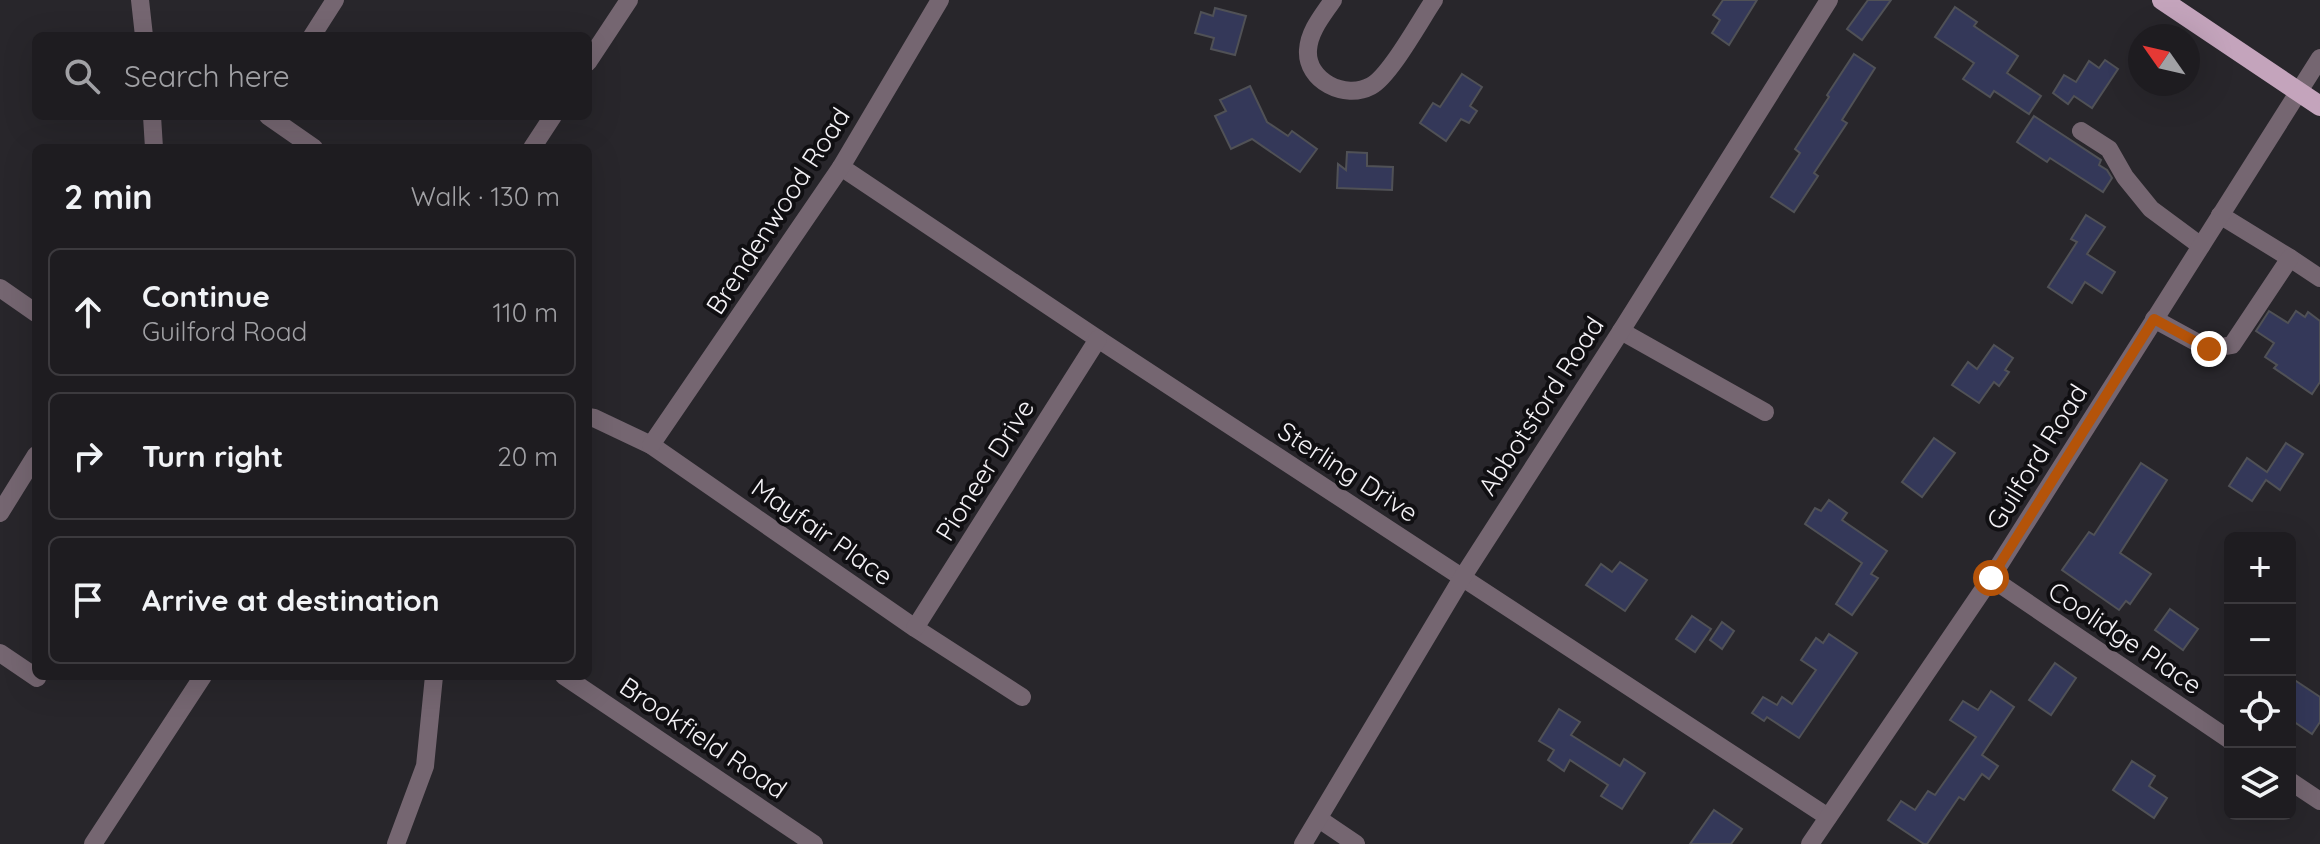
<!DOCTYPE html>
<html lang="en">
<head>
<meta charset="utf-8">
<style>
	:root { --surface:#1e1c20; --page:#2b292d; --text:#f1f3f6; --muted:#a1a1a5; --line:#3c3a3e }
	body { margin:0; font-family:Quicksand,sans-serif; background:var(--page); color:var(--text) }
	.controls { position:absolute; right:24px; bottom:24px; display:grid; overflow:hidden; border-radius:12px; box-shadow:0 8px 32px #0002 }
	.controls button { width:72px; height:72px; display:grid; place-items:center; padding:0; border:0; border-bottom:2px solid var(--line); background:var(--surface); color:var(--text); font:40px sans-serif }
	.compass { position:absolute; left:2128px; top:24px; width:72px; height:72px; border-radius:50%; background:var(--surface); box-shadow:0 8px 32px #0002; rotate:304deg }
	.stop { position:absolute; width:24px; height:24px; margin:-18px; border:6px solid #b45309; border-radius:50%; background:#fff }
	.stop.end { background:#b45309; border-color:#fff; box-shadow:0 2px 8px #0008 }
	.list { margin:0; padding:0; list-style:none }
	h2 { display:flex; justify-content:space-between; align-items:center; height:104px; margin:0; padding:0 32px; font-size:34px }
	h2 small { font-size:26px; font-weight:400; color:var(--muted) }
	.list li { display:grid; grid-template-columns:52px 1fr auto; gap:24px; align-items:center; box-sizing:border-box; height:128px; margin:0 16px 16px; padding:0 16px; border:2px solid var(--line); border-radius:12px }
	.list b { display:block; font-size:30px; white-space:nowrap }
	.list p { margin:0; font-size:26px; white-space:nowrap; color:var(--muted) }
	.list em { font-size:26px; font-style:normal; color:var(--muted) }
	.icon { flex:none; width:44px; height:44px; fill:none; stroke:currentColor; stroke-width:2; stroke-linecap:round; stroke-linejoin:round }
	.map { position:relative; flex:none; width:2320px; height:844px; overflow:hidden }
	.search { position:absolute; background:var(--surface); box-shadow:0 8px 32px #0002; left:32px; top:32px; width:560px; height:88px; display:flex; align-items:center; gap:20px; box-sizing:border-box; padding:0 28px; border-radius:12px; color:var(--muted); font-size:30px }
	.panel { position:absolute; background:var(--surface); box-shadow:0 8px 32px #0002; left:32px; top:144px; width:560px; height:536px; border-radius:12px }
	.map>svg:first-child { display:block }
</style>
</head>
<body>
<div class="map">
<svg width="2320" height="844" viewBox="0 0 2320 844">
	<rect width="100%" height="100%" fill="#28262b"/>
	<g fill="#343859" stroke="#505156" stroke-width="2">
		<polygon points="1723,0 1757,0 1729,45 1712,33 1720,20 1713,15"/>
		<polygon points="1868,0 1891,0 1862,40 1847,29"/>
		<polygon points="1955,7 1977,22 1974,26 2018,56 2007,73 2041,96 2029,114 1994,91 1990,97 1963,79 1974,63 1935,37"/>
		<polygon points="1215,8 1246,16 1235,55 1211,49 1214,38 1195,33 1201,12 1213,16"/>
		<polygon points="1854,54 1875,68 1842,120 1847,123 1814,173 1818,176 1794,212 1771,197 1800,153 1795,149 1829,97 1827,95"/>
		<polygon points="2105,60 2118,69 2092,108 2074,96 2068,104 2053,93 2064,75 2076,82 2089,61 2099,68"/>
		<polygon points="1462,74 1482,87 1470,106 1477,111 1469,123 1461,119 1446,141 1420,123 1433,103 1440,107"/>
		<polygon points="1250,86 1267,122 1288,136 1292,131 1317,149 1300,172 1252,139 1231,149 1215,116 1226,111 1220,100"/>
		<polygon points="2034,116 2101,160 2099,165 2107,170 2112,178 2103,192 2050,158 2047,162 2017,142"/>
		<polygon points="1347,152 1367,153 1367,166 1393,167 1392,190 1337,188 1338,164 1346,170"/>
		<polygon points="2086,215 2105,227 2087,254 2115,272 2102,293 2085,282 2072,303 2048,287 2077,242 2071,239"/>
		<polygon points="2269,311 2288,323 2296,311 2305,317 2308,312 2320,321 2320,382 2312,394 2274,368 2277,365 2265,357 2274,343 2256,331"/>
		<polygon points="1994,345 2013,358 2005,370 2009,372 1999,386 1994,382 1979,403 1952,385 1968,362 1977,369"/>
		<polygon points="1934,438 1955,453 1922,497 1902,482"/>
		<polygon points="2286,443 2303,454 2280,490 2266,480 2252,501 2229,486 2247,458 2267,472"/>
		<polygon points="2141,463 2167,480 2120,553 2151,574 2130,604 2126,601 2119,610 2062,570 2089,532 2094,535"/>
		<polygon points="1829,500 1847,513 1842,520 1887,551 1871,574 1878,578 1852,615 1836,604 1862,563 1805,524 1815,508 1821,511"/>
		<polygon points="1620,562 1647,580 1625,611 1586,585 1601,564 1612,572"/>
		<polygon points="2170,609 2198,629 2183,650 2155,630"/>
		<polygon points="1692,616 1711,629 1695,652 1676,639"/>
		<polygon points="1722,622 1734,631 1722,649 1710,640"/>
		<polygon points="1829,634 1857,653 1799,738 1767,717 1764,721 1752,713 1763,697 1777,705 1782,697 1792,704 1816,670 1801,660 1816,638 1823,643"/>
		<polygon points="2055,663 2076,678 2051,715 2029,700"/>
		<polygon points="2290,677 2320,697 2320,722 2312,734 2290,719"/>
		<polygon points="1991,691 2014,707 1982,755 1998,766 1989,779 1982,774 1964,800 1959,797 1927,844 1924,844 1888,820 1901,801 1915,810 1928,791 1935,795 1976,737 1950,720 1963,701 1978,710"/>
		<polygon points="1559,709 1580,722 1571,735 1620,766 1624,759 1645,773 1622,809 1601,796 1608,785 1570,760 1564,771 1548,760 1554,750 1539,741"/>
		<polygon points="2132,761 2155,776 2149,786 2167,798 2154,818 2113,790"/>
		<polygon points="1714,810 1742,829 1731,844 1690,844"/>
	</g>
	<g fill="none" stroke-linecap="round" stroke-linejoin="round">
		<g stroke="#756671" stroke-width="18">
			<polyline points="140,0 144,36"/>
			<path d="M 1333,0 C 1323,15 1309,31 1308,50 C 1306,81 1345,100 1371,86 C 1390,76 1421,19 1434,0"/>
			<polyline points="312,36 335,0"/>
			<polyline points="588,62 629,0"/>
			<polyline points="152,116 154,148"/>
			<polyline points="268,116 314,148"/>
			<polyline points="2081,131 2109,149 2125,177 2151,209 2201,246"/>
			<polyline points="532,148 553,116"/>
			<polyline points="841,167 1098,339 1828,817"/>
			<polyline points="2220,215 2290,258 2320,278"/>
			<polyline points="0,288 36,313"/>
			<polyline points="2154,319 2209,349 2232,345 2290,258"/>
			<polyline points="1621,331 1765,412"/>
			<polyline points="588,417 594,418 651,445 915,628 1022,697"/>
			<polyline points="651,445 841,167 940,0"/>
			<polyline points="0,513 36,455"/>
			<polyline points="1991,578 2230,740"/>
			<polyline points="915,628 1098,339"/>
			<polyline points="0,653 37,678"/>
			<polyline points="564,676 814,844"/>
			<polyline points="2290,781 2320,801"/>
			<polyline points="1319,819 1356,844"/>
			<polyline points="93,844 203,676"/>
			<polyline points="396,844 425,766 434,676"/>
			<polyline points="1303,844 1462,578 1621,331 1829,0"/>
			<polyline points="1810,844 1991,578 2320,58"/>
		</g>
		<polyline stroke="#c4a4bc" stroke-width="20" points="2162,0 2320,106"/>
	</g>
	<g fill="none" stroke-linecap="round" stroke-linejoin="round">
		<polyline stroke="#b45309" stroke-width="10" points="1991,578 2154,319 2209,349"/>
	</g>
	<g text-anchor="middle" stroke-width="8" stroke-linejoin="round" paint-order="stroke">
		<g font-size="26" fill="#f4f2f6" stroke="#100f12">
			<text transform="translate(778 211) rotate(-57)" y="9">Brendenwood Road</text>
			<text transform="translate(1541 406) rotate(-57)" y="9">Abbotsford Road</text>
			<text transform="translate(2037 457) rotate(-58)" y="9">Guilford Road</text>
			<text transform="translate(985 470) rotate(-58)" y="9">Pioneer Drive</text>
			<text transform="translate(1348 472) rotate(33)" y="9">Sterling Drive</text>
			<text transform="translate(822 532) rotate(35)" y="9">Mayfair Place</text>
			<text transform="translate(2125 638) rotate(34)" y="9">Coolidge Place</text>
			<text transform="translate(703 738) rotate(34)" y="9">Brookfield Road</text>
		</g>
	</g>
</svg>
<div class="controls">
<button>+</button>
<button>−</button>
<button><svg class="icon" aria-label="locate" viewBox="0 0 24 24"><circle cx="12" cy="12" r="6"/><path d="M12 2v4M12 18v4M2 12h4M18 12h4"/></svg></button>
<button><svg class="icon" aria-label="layers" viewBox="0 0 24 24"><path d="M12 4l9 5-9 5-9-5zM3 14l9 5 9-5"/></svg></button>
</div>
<svg class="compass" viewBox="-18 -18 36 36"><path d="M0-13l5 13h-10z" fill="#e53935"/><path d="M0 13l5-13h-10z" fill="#a1a1a5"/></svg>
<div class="stop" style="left:1991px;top:578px"></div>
<div class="stop end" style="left:2209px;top:349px"></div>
<div class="search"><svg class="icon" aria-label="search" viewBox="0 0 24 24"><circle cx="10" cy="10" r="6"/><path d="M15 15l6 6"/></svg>Search here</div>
<section class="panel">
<h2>2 min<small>Walk · 130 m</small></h2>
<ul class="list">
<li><svg class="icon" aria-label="ahead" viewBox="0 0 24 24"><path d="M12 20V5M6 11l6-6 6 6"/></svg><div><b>Continue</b><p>Guilford Road</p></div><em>110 m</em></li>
<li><svg class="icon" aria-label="right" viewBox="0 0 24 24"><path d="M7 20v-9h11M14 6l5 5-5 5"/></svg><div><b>Turn right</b></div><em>20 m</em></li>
<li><svg class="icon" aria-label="arrive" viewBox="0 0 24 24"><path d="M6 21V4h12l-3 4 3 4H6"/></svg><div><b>Arrive at destination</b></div></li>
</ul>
</section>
</div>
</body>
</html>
